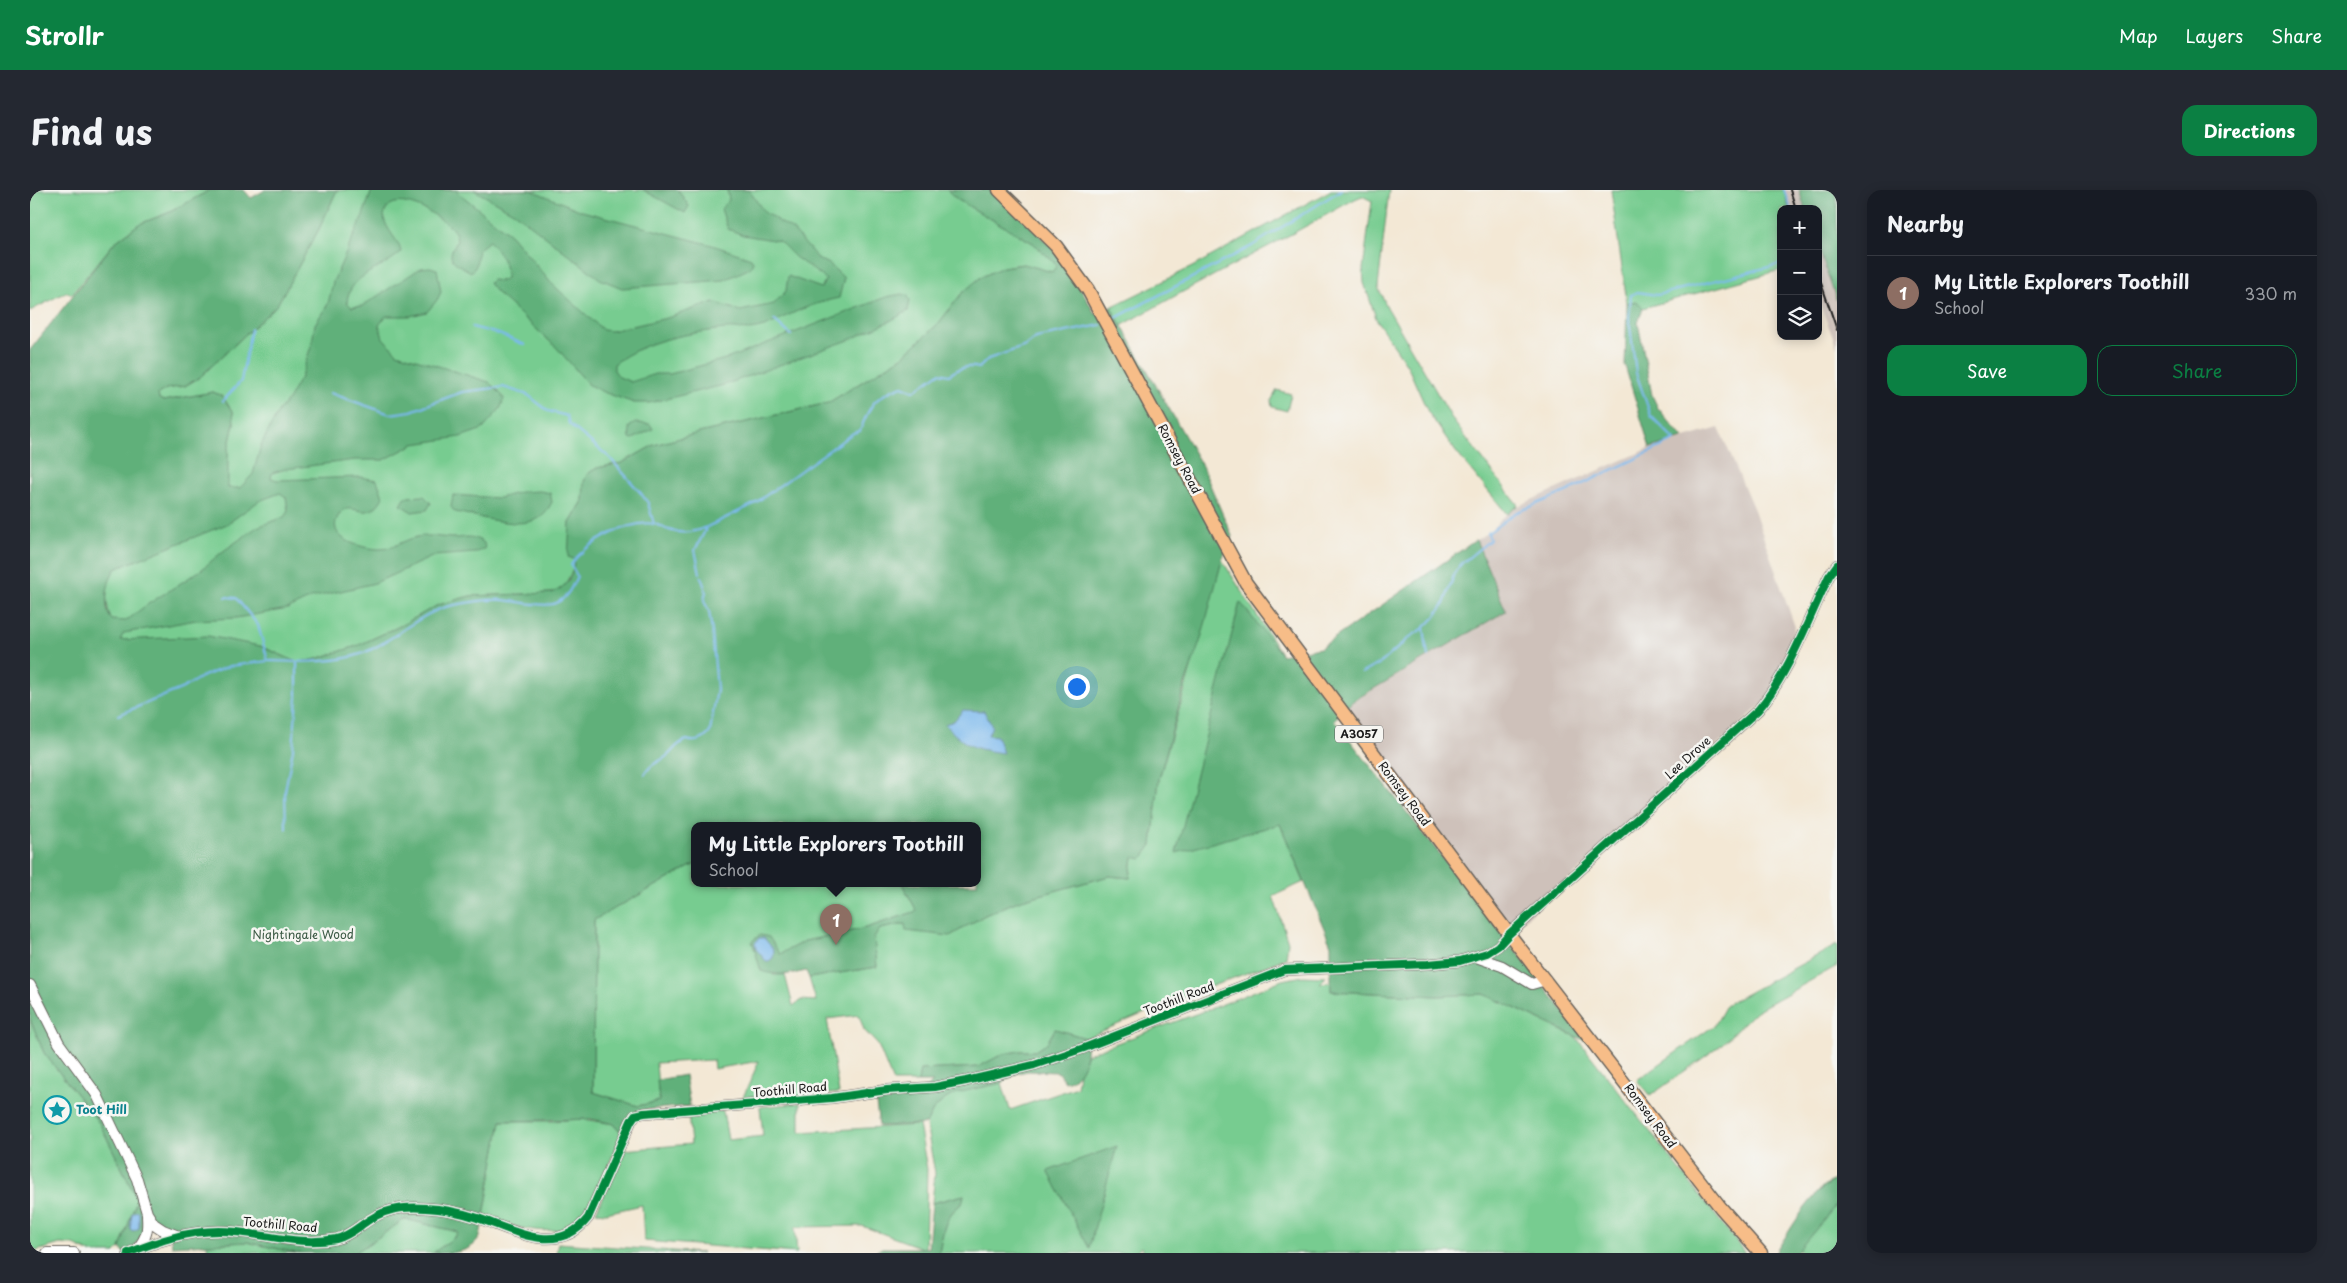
<!DOCTYPE html>
<html lang="en">
<head>
<meta charset="utf-8">
<style>
	:root { --surface:#171b24; --page:#242831; --text:#f1f3f6; --muted:#9ea1a6; --line:#363941; --accent:#0b8043 }
	body { margin:0; font-family:"Playpen Sans",sans-serif; background:var(--page); color:var(--text) }
	.controls { position:absolute; right:15px; top:15px; display:grid; overflow:hidden; border-radius:10px; box-shadow:0 2px 12px #0003 }
	.controls button { width:45px; height:45px; display:grid; place-items:center; padding:0; border:0; border-bottom:1px solid var(--line); background:var(--surface); color:var(--text); font:25px sans-serif }
	.you { position:absolute; left:1046px; top:496px; width:18px; height:18px; margin:-12px; border:4px solid #fff; border-radius:50%; background:#1a73e8; box-shadow:0 0 0 8px #1a73e833 }
	.badge { display:grid; place-items:center; width:32px; height:32px; border-radius:50%; background:var(--accent); color:#fff; font-size:16px; font-weight:700 }
	.pin { position:absolute; translate:-50% -41px; filter:drop-shadow(0 1px 2px #0008) }
	.pin::after { content:''; position:absolute; top:26px; width:18px; height:15px; background:inherit; clip-path:polygon(0 0,100% 0,50% 100%) }
	.popup { position:absolute; left:661px; top:632px; width:290px; height:65px; box-sizing:border-box; display:grid; place-content:center; border-radius:10px; background:var(--surface); filter:drop-shadow(0 1px 4px #0005); font-size:16px; white-space:nowrap; color:var(--muted) }
	.popup b { font-size:19px; color:var(--text) }
	.popup::after { content:''; position:absolute; left:50%; top:100%; margin-left:-10px; border:10px solid transparent; border-top-color:var(--surface) }
	.list { margin:0; padding:0; list-style:none }
	h2 { display:flex; justify-content:space-between; align-items:center; height:65px; margin:0; padding:0 20px; font-size:21px }
	h2 small { font-size:16px; font-weight:400; color:var(--muted) }
	.list li { display:grid; grid-template-columns:32px 1fr auto; gap:15px; align-items:center; box-sizing:border-box; height:75px; padding:0 20px; border-top:1px solid var(--line) }
	.list b { display:block; font-size:19px; white-space:nowrap }
	.list p { margin:0; font-size:16px; white-space:nowrap; color:var(--muted) }
	.list em { font-size:16px; font-style:normal; color:var(--muted) }
	.actions { display:flex; gap:10px; padding:15px 20px }
	.actions a { flex:1; padding:11px 0; border:1px solid var(--accent); border-radius:15px; text-align:center; font-size:18px; color:var(--accent) }
	.actions .main { background:var(--accent); color:#fff }
	.icon { flex:none; width:28px; height:28px; fill:none; stroke:currentColor; stroke-width:2; stroke-linecap:round; stroke-linejoin:round }
	.map { position:relative; flex:none; width:1807px; height:1063px; overflow:hidden; border-radius:15px }
	header { display:flex; align-items:center; gap:30px; box-sizing:border-box; height:70px; padding:0 25px; background:var(--accent); color:#fff }
	header strong { font-size:24px }
	nav { display:flex; gap:28px; margin-inline-start:auto; font-size:18px }
	.intro { display:flex; align-items:center; justify-content:space-between; box-sizing:border-box; height:120px; padding:0 30px }
	h1 { margin:0; font-size:35px }
	.button { padding:12px 22px; border-radius:15px; background:var(--accent); color:#fff; font-size:18px; font-weight:700 }
	main { display:flex; gap:30px; padding:0 30px }
	aside { flex:1; background:var(--surface); border-radius:15px; box-shadow:0 2px 12px #0003 }
	.map>svg:first-child { display:block }
</style>
</head>
<body>
<header>
<strong>Strollr</strong>
<nav><a>Map</a><a>Layers</a><a>Share</a></nav>
</header>
<div class="intro"><h1>Find us</h1><a class="button">Directions</a></div>
<main>
<div class="map">
<svg width="1807" height="1063" viewBox="0 0 1807 1063">
	<rect width="100%" height="100%" fill="#f6f6f2"/>
	<filter id="ink" filterUnits="userSpaceOnUse"><feTurbulence type="fractalNoise" baseFrequency=".02" numOctaves="2"/><feDisplacementMap in="SourceGraphic" scale="10" xChannelSelector="R" yChannelSelector="G"/><feConvolveMatrix kernelMatrix="1 2 1 2 8 2 1 2 1" color-interpolation-filters="sRGB"/></filter>
	<filter id="wash" filterUnits="userSpaceOnUse"><feTurbulence type="fractalNoise" baseFrequency=".0096" numOctaves="4" result="noise"/><feDisplacementMap in="SourceGraphic" scale="20" xChannelSelector="R" yChannelSelector="G"/><feGaussianBlur stdDeviation="1.12" result="paint"/><feColorMatrix in="noise" values="0 0 0 0 0 0 0 0 0 0 0 0 0 0 0 0 0 1.4 0 .05"/><feComposite in="paint" operator="in"/></filter>
	<g filter="url(#wash)">
		<rect width="100%" height="100%" fill="#f3e8d5"/>
		<g fill="#cec1ba">
			<polygon points="1754,0 1769,0 1775,19 1759,19"/>
			<polygon points="1788,57 1807,112 1807,158 1788,109"/>
			<polygon points="1689,238 1724,320 1765,437 1750,489 1739,508 1479,744 1309,520 1476,421 1446,350 1458,343 1481,319 1620,258"/>
		</g>
		<g fill="#77cc90" stroke="#4a7456">
			<polygon points="0,0 180,0 138,23 109,34 84,53 42,104 36,102 0,121"/>
			<path d="M 307,0 L 917,0 L 928,10 L 1003,53 L 1028,75 L 1022,82 L 993,74 L 973,77 L 932,103 L 908,134 L 872,167 L 798,213 L 669,243 L 624,255 L 592,273 L 567,278 L 558,284 L 554,292 L 553,311 L 540,333 L 544,377 L 533,399 L 522,403 L 440,406 L 408,415 L 372,435 L 327,456 L 283,470 L 267,472 L 230,456 L 90,451 C 79,428 69,402 85,379 L 197,298 L 198,260 L 204,234 L 203,222 L 192,206 L 183,202 L 134,211 L 129,209 L 128,204 L 136,199 L 155,196 L 170,187 L 247,115 L 289,39 Z"/>
			<path d="M 1301,0 L 1359,0 L 1348,97 L 1357,117 L 1424,232 L 1488,315 L 1477,324 L 1426,262 L 1398,222 L 1377,175 L 1347,131 L 1334,93 L 1333,79 L 1342,11 L 1332,6 L 1325,9 C 1248,53 1168,92 1091,136 L 1081,117 L 1162,77 Z"/>
			<polygon points="1581,0 1754,0 1759,19 1751,19 1751,80 1613,118 1606,111 1597,113"/>
			<polygon points="1247,200 1261,204 1257,221 1242,217 1241,211"/>
			<polygon points="1192,370 1252,465 1195,648 1250,634 1274,692 1243,706 1258,752 1256,768 1138,813 1056,848 1025,839 1017,853 1005,861 990,861 973,864 948,877 890,880 888,892 863,892 848,855 834,840 829,825 797,829 809,903 711,912 729,871 684,879 683,870 626,873 629,911 608,916 563,902 564,730 665,674 665,694 872,694 887,721 836,738 775,751 750,764 743,785 755,785 763,816 771,810 786,811 779,788 847,777 844,747 850,739 875,734 920,746 955,725 988,711 1079,686 1100,688 1103,667 1122,655 1129,589"/>
			<polygon points="1807,755 1807,776 1726,821 1691,855 1620,906 1607,890 1685,835 1695,817 1701,812"/>
			<path d="M 1273,786 L 1296,787 L 1290,793 L 1301,792 L 1301,801 L 1407,806 L 1454,804 L 1546,847 L 1715,1063 L 1114,1063 L 1111,1057 L 1103,1063 L 909,1063 C 913,1043 914,1025 932,1014 L 934,1005 L 902,1013 L 905,983 L 896,934 L 903,920 L 914,910 L 925,903 L 972,893 L 980,920 L 1047,897 L 1049,883 L 1057,864 L 1193,814 L 1252,790 Z"/>
			<polygon points="0,829 14,863 70,934 107,1009 90,1058 85,1063 61,1063 44,1055 30,1054 0,1063"/>
			<polygon points="770,913 770,942 889,935 897,979 895,1059 832,1036 765,1037 767,1063 614,1051 612,1015 576,1023 566,1022 593,960 661,954 658,923 693,921 698,950 733,946 730,917"/>
			<path d="M 552,929 L 584,934 L 592,943 C 584,961 561,1022 547,1032 C 520,1050 481,1036 454,1026 L 471,931 L 524,931 Z"/>
			<polygon points="1807,988 1807,1063 1772,1063 1768,1060 1768,1028 1793,996"/>
			<polygon points="375,1029 428,1042 425,1047 403,1063 325,1063"/>
			<polygon points="217,1052 266,1063 178,1063 177,1054"/>
			<polygon points="528,1053 673,1063 526,1063"/>
		</g>
		<g fill="#61b07a" stroke="#3e664b" fill-rule="evenodd">
			<path d="M 180,0 L 214,0 L 221,8 L 235,0 L 307,0 L 289,39 L 247,115 L 170,187 L 155,196 L 136,199 L 128,204 L 129,209 L 134,211 L 183,202 L 192,206 L 203,222 L 204,234 L 198,260 L 198,298 L 210,298 L 223,284 L 231,255 L 249,220 L 258,210 L 271,187 L 282,153 L 285,134 L 298,114 L 303,92 L 333,25 L 342,0 L 425,0 L 481,45 L 521,93 L 573,140 L 581,141 L 637,128 L 684,112 L 710,121 L 744,114 L 756,101 L 758,86 L 791,98 L 796,89 L 765,67 L 749,51 L 713,45 L 698,39 L 691,19 L 699,10 L 697,0 L 719,0 L 734,22 L 763,40 L 789,70 L 798,73 L 814,88 L 809,108 C 793,111 776,117 761,124 C 750,128 744,135 730,138 C 718,142 708,138 696,139 C 658,143 615,150 584,174 L 584,180 L 589,187 L 601,192 L 625,184 L 640,184 L 699,168 L 856,107 L 872,104 L 877,105 L 880,110 L 878,121 L 860,131 L 819,150 L 694,195 L 619,213 L 604,213 L 573,202 L 559,195 L 527,158 L 466,102 L 459,93 L 462,90 L 472,91 L 476,88 C 478,74 468,60 459,51 L 448,60 L 446,76 L 441,82 C 424,72 414,70 427,51 C 426,47 426,42 423,40 C 414,28 371,2 358,17 C 345,32 369,47 371,62 C 354,79 319,84 317,112 L 321,117 L 332,116 L 391,78 L 400,77 L 407,79 L 411,102 L 407,110 L 397,122 L 380,126 L 356,126 L 349,135 L 353,148 L 367,163 L 459,192 L 472,205 L 474,209 L 470,219 L 453,239 L 430,247 L 384,254 L 354,270 L 325,270 L 256,279 L 242,283 L 241,288 L 247,290 L 330,287 L 347,290 L 353,307 C 337,337 321,307 309,325 C 293,349 334,359 350,359 C 364,359 373,350 387,347 C 399,344 412,348 425,348 C 432,348 438,346 444,348 C 448,349 451,351 454,353 L 455,358 L 445,363 L 404,366 L 345,393 L 281,408 L 258,419 L 206,428 L 166,430 L 94,443 L 90,450 L 178,446 L 230,456 L 267,472 L 283,470 L 327,456 L 372,435 L 408,415 L 440,406 L 522,403 C 537,397 544,385 544,369 L 538,367 L 540,333 L 553,311 L 554,292 L 557,284 L 567,278 L 592,273 L 624,255 L 669,243 L 798,213 L 872,167 L 908,134 L 932,103 L 951,87 L 973,77 L 994,74 L 1022,82 L 1027,75 L 1003,53 L 928,10 L 917,0 L 965,0 L 1022,58 L 1053,102 L 1065,124 L 1081,117 L 1172,276 L 1202,346 L 1192,370 L 1171,449 L 1154,497 L 1129,589 L 1122,655 L 1112,669 L 1103,667 L 1100,688 L 1079,686 L 988,711 L 955,725 L 920,746 L 876,741 L 875,734 L 850,739 L 844,747 L 847,777 L 779,788 L 776,781 C 760,785 747,786 731,781 L 722,751 L 730,745 L 739,747 L 750,764 L 775,751 L 836,738 L 887,721 L 872,694 L 947,694 L 947,636 L 665,636 L 665,674 L 564,730 L 563,902 L 608,916 L 629,911 L 627,890 L 655,885 L 660,916 L 612,920 L 592,943 L 584,934 L 561,929 L 471,931 L 450,1047 C 441,1063 424,1063 403,1063 L 425,1047 L 428,1042 L 375,1029 L 325,1063 L 266,1063 L 217,1052 L 142,1056 L 140,1040 L 125,1029 L 104,1057 L 94,1063 L 90,1058 L 107,1009 L 70,934 L 14,863 L 0,829 L 0,160 L 84,53 L 109,34 L 138,23 ZM 250,303 L 256,307 L 258,321 L 254,327 L 227,337 L 192,362 L 171,380 L 115,416 L 96,431 L 82,430 C 72,418 77,391 85,379 L 197,334 L 229,311 ZM 924,531 L 958,545 L 916,534 Z"/>
			<polygon points="444,0 501,0 552,21 682,55 721,68 723,72 721,77 716,80 694,90 592,98 570,89 485,23"/>
			<polygon points="613,0 648,0 659,16 655,23"/>
			<polygon points="1769,0 1807,0 1807,112 1788,57 1788,19 1775,19"/>
			<polygon points="1607,111 1613,118 1608,133 1622,205 1628,218 1653,248 1620,258 1595,176 1597,113"/>
			<polygon points="605,233 620,234 623,239 603,249 600,248 599,237"/>
			<path d="M 510,301 L 520,303 L 522,312 C 519,317 516,324 511,327 C 491,341 448,326 425,322 L 421,317 L 423,305 L 469,308 L 490,302 Z"/>
			<polygon points="394,306 401,313 397,320 382,322 371,315 376,307"/>
			<polygon points="1446,350 1476,421 1323,511 1304,530 1558,852 1454,804 1407,806 1301,801 1301,755 1250,634 1146,663 1210,412 1252,465 1290,458"/>
			<path d="M 1025,839 L 1056,848 C 1058,865 1054,888 1035,892 L 1028,882 L 998,881 L 988,883 L 972,893 L 926,903 L 914,910 L 903,920 L 896,934 L 849,936 L 846,913 L 842,909 L 847,904 L 891,903 L 903,892 L 888,892 L 890,880 L 948,877 L 973,864 L 990,861 L 1005,861 L 1017,853 Z"/>
			<polygon points="1087,956 1059,1058 1018,981"/>
			<path d="M 1807,988 L 1807,1014 L 1766,1063 L 1745,1063 C 1763,1036 1779,1004 1807,988 Z"/>
			<path d="M 934,1005 L 932,1014 C 914,1025 913,1043 909,1063 L 843,1063 L 852,1058 L 898,1058 L 902,1013 Z"/>
		</g>
		<g fill="#7bb9ee" stroke="#4c6a85">
			<path d="M 933,520 L 954,521 L 962,536 L 958,545 L 967,546 L 973,563 C 944,559 934,556 915,534 L 924,531 Z"/>
			<polygon points="729,748 734,748 744,760 743,768 739,771 736,771 726,759 725,753"/>
			<polygon points="107,1021 109,1022 109,1038 103,1041 100,1039 102,1023"/>
		</g>
		<g fill="none" stroke-linecap="round" stroke-linejoin="round">
			<g stroke="#7bb9ee" stroke-width="2">
				<polyline points="1754,0 1761,19"/>
				<polyline points="744,130 761,145"/>
				<polyline points="1080,131 1222,56 1311,0"/>
				<polyline points="442,137 469,144 495,155"/>
				<polyline points="300,203 360,224 381,221 432,202 473,197 498,205 518,221 537,226 539,234 579,267 610,302 618,313 624,334"/>
				<polyline points="193,211 211,191 221,139"/>
				<path d="M 670,383 L 665,360 L 677,337 L 724,314 L 823,243 L 830,241 C 840,214 844,207 872,196 L 884,201 L 909,183 L 919,185 C 929,178 937,175 949,178 L 958,169 L 996,156 L 1006,148 L 1071,135"/>
				<polyline points="1394,438 1398,467"/>
				<path d="M 238,471 C 267,472 313,474 340,460 C 368,447 392,421 424,415 C 440,412 457,409 473,410 C 486,411 511,417 523,414 C 536,411 542,397 547,386 L 541,375 C 553,354 601,329 625,334 C 630,335 634,339 639,340 C 652,345 664,342 677,337"/>
				<polyline points="1332,483 1352,472 1380,447 1394,438 1404,428 1414,414 1425,382 1432,373 1460,350 1458,343 1485,323 1536,302 1645,250 1621,226 1606,183 1599,128 1601,105 1607,102 1627,105 1751,74"/>
				<polyline points="88,525 153,498 171,487 200,476 238,471 228,435 206,408 196,407"/>
				<path d="M 615,584 C 621,573 628,573 637,566 C 645,560 646,553 657,550 C 665,553 675,550 680,542 L 687,499 L 682,442 L 679,421 L 674,411 L 676,401 L 671,387"/>
				<polyline points="256,639 255,601 263,559 267,507 267,473"/>
			</g>
		</g>
	</g>
	<g filter="url(#ink)">
		<g fill="none" stroke-linecap="round" stroke-linejoin="round">
			<defs>
				<g id="minor">
					<polyline points="1446,767 1472,776 1502,794 1516,790"/>
					<polyline points="0,795 29,853 67,905 107,989 117,1023 124,1034 133,1040 146,1045"/>
					<path d="M 108,1058 C 117,1047 118,1039 117,1026"/>
					<polyline points="17,1063 44,1063"/>
					<path d="M 98,1063 C 129,1051 156,1041 189,1041 C 228,1041 267,1057 306,1049 C 319,1046 328,1037 339,1030 C 360,1016 383,1016 408,1019 C 425,1021 443,1026 459,1032 C 493,1045 530,1063 558,1028 L 601,931 L 605,925 L 614,923 L 802,908 L 857,900 L 905,897 L 936,891 L 1004,875 L 1054,858 L 1254,780 L 1398,774 L 1430,771 L 1457,763 L 1468,756 L 1479,744 L 1728,520 C 1758,485 1779,428 1799,386 L 1807,375"/>
				</g>
				<polyline id="major" points="969,0 1026,56 1058,100 1216,393 1479,744 1691,1018 1731,1063"/>
			</defs>
			<use href="#minor" stroke="#67635d" stroke-width="12"/>
			<use href="#major" stroke="#67635d" stroke-width="15"/>
			<use href="#minor" stroke="#fff" stroke-width="10"/>
			<use href="#major" stroke="#f7bd88" stroke-width="12"/>
			<g stroke="#1c1c1c" stroke-width="2">
				<polyline points="1760,0 1766,19"/>
				<polyline points="1788,84 1807,140"/>
			</g>
			<defs>
				<path id="cycleway" d="M 98,1063 C 129,1051 156,1041 189,1041 C 228,1041 267,1057 306,1049 C 319,1046 328,1037 339,1030 C 360,1016 383,1016 408,1019 C 425,1021 443,1026 459,1032 C 493,1045 530,1063 558,1028 L 601,931 L 605,925 L 614,923 L 802,908 L 857,900 L 905,897 L 936,891 L 1004,875 L 1054,858 L 1254,780 L 1398,774 L 1430,771 L 1457,763 L 1468,756 L 1479,744 L 1728,520 C 1758,485 1779,428 1799,386 L 1807,375"/>
			</defs>
			<use href="#cycleway" stroke="#f6f6f2" stroke-width="11"/>
			<use href="#cycleway" stroke="#00873e" stroke-width="8"/>
		</g>
	</g>
	<defs>
		<symbol id="sight-ring" viewBox="-11 -11 22 22"><circle r="9.5" fill="#f6f6f2" stroke="#0f9aa8" stroke-width="1.5"/><path d="M0-6L1.8-2.2L6-1.7L2.9 1.2L3.7 5.4L0 3.3L-3.7 5.4L-2.9 1.2L-6-1.7L-1.8-2.2Z" fill="#0f9aa8"/></symbol>
	</defs>
	<g fill-rule="evenodd">
		<use href="#sight-ring" x="11" y="904" width="32" height="32"/>
	</g>
	<g text-anchor="middle" stroke-width="5" stroke-linejoin="round" paint-order="stroke">
		<rect fill="#f6f6f2" stroke="#5d5d5c" stroke-width="1" x="1305" y="535.5" width="48" height="17" rx="4"/>
		<g font-size="11" font-weight="bold" fill="#1c1c1c">
			<text x="1329" y="548">A3057</text>
		</g>
		<g font-size="12" fill="#1c1c1c" stroke="#f6f6f2">
			<text transform="translate(1149 269) rotate(62)" y="4">Romsey Road</text>
			<text transform="translate(1658 568) rotate(-42)" y="4">Lee Drove</text>
			<text transform="translate(1374 604) rotate(53)" y="4">Romsey Road</text>
			<text transform="translate(1149 809) rotate(-21)" y="4">Toothill Road</text>
			<text transform="translate(760 900) rotate(-5)" y="4">Toothill Road</text>
			<text transform="translate(1620 926) rotate(53)" y="4">Romsey Road</text>
			<text transform="translate(250 1035) rotate(5)" y="4">Toothill Road</text>
		</g>
		<g font-size="12" fill="#3c5a45" stroke="#f6f6f2">
			<text x="273" y="749">Nightingale Wood</text>
		</g>
		<g font-size="12" font-weight="bold" fill="#0d838f" stroke="#f6f6f2" text-anchor="start">
			<text x="46" y="924">Toot Hill</text>
		</g>
	</g>
</svg>
<div class="controls">
<button>+</button>
<button>−</button>
<button><svg class="icon" aria-label="layers" viewBox="0 0 24 24"><path d="M12 4l9 5-9 5-9-5zM3 14l9 5 9-5"/></svg></button>
</div>
<div class="you"></div>
<div class="pin badge" style="left:806px;top:755px;background:#8d6e63">1</div>
<div class="popup"><b>My Little Explorers Toothill</b>School</div>
</div>
<aside>
<h2>Nearby<small></small></h2>
<ul class="list">
<li><span class="badge" style="background:#8d6e63">1</span><div><b>My Little Explorers Toothill</b><p>School</p></div><em>330 m</em></li>
</ul>
<div class="actions"><a class="main">Save</a><a>Share</a></div>
</aside>
</main>
</body>
</html>
